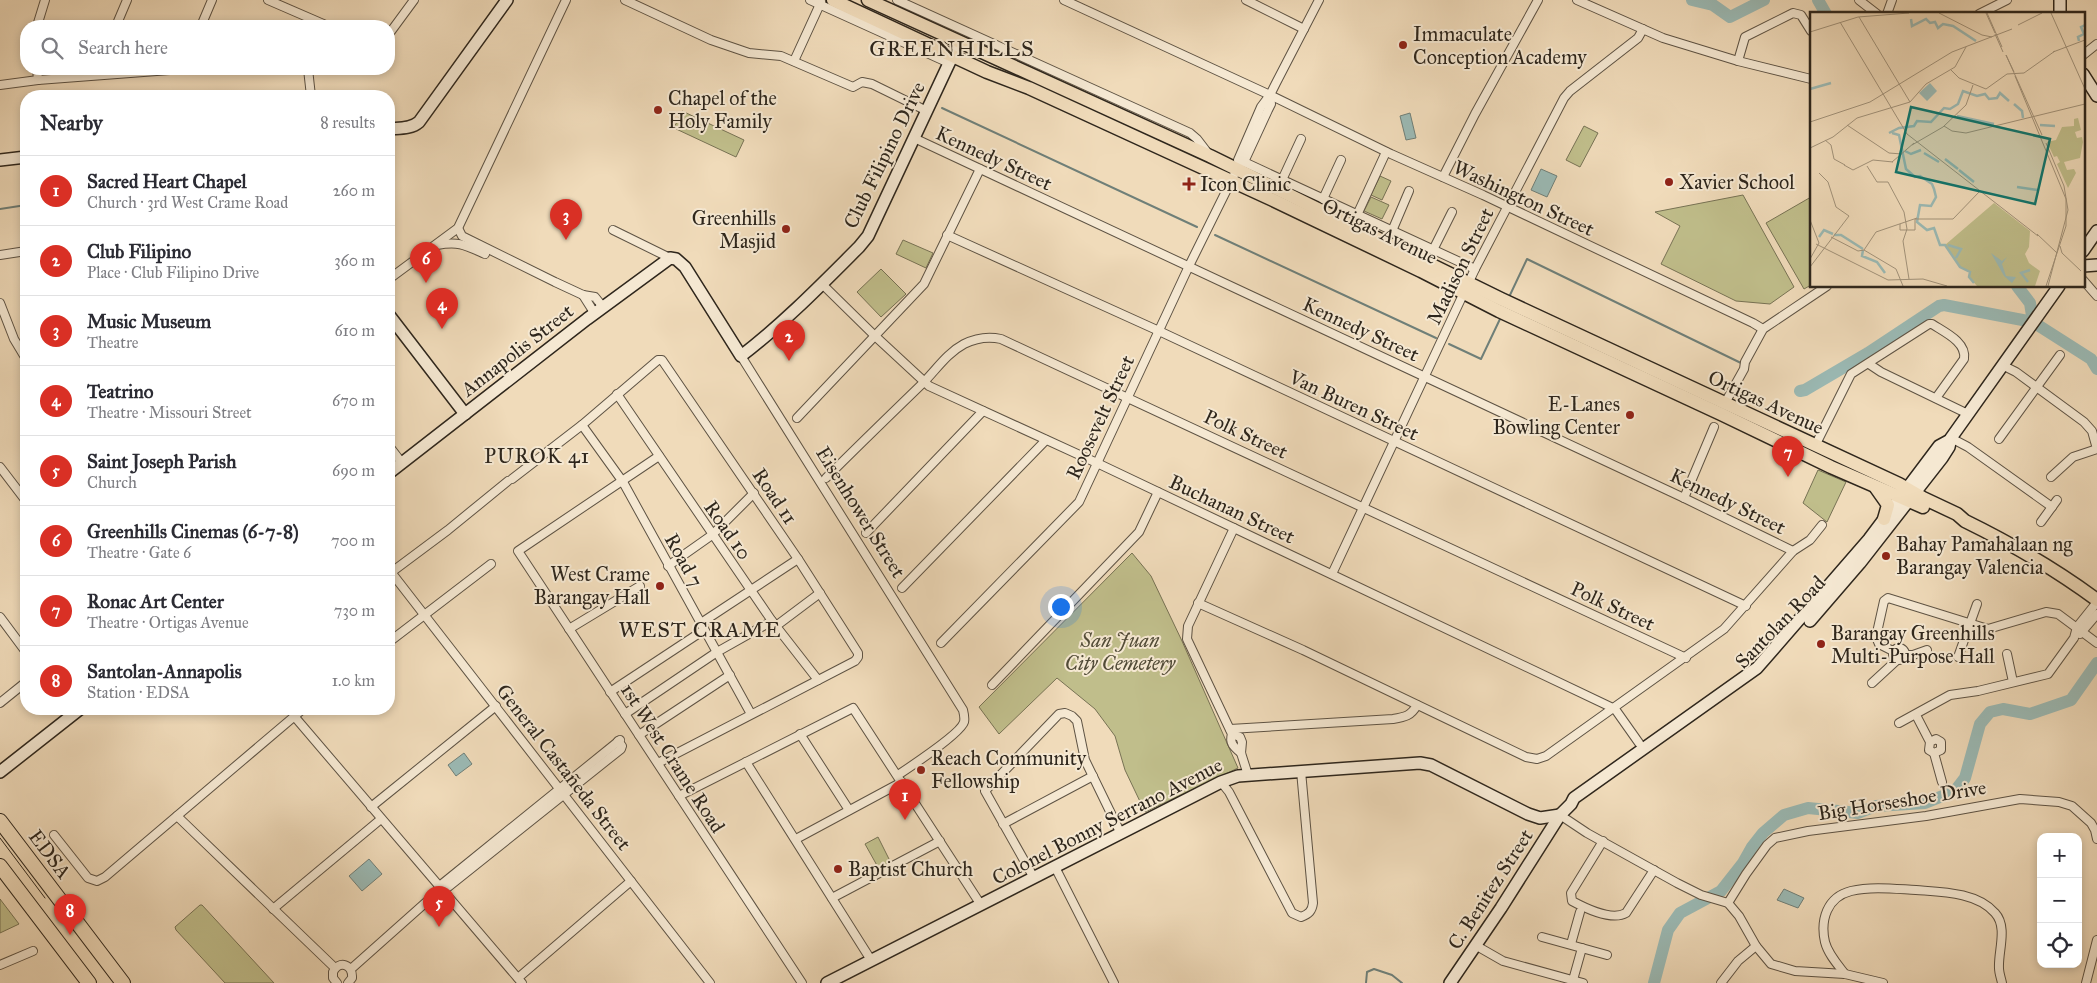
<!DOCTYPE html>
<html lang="en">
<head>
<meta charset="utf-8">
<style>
	:root { --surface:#fff; --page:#f7f7f7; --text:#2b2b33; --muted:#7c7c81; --line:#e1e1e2; --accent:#d93025 }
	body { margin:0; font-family:"IM FELL Great Primer",serif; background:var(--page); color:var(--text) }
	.controls { position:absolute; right:15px; bottom:15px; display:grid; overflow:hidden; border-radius:10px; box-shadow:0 2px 8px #0003 }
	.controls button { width:45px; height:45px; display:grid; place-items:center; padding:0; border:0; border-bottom:1px solid var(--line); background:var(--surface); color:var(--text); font:25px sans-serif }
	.you { position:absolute; left:1060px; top:606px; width:18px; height:18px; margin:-12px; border:4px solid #fff; border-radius:50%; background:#1a73e8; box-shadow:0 0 0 8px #1a73e833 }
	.badge { display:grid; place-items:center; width:32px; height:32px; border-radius:50%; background:var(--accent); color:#fff; font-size:16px; font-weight:700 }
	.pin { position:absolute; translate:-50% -41px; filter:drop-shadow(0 1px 2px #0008) }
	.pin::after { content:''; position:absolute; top:26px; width:18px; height:15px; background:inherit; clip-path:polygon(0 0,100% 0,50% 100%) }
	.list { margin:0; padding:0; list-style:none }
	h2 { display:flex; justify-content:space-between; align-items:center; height:65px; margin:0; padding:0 20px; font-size:21px }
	h2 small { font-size:16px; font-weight:400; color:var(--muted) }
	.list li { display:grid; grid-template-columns:32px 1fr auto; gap:15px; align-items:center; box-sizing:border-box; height:70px; padding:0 20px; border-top:1px solid var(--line) }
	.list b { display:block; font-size:19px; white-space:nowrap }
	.list p { margin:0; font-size:16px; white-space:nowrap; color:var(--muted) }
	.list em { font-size:16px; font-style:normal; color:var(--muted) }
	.icon { flex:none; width:28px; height:28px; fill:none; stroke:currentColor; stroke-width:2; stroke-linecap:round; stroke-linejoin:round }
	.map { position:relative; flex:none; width:2097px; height:983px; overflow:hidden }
	.search { position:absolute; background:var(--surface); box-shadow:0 2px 8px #0003; left:20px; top:20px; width:375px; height:55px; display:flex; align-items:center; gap:12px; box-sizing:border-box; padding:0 18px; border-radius:20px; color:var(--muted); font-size:19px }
	.panel { position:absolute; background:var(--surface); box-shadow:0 2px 8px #0003; left:20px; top:90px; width:375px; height:625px; border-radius:20px }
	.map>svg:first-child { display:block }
</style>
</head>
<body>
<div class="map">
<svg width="2097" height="983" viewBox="0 0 2097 983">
	<rect width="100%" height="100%" fill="#f0dbba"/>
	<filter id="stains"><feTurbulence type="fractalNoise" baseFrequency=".004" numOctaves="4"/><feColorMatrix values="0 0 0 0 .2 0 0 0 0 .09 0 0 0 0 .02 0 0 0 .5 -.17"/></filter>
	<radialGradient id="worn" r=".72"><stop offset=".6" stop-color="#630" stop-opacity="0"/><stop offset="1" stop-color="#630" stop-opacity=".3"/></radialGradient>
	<g fill="#c0be8b" stroke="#777254">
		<polygon points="682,111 744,140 736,157 674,128"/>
		<polygon points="1584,126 1598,133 1580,167 1566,160"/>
		<polygon points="1380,176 1391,181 1382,200 1371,195"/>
		<polygon points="1743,195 1794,287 1770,304 1736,301 1661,264 1680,226 1655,212"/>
		<polygon points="1371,197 1389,205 1382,219 1364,211"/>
		<polygon points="1811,197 1811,285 1804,289 1766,223"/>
		<polygon points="903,240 933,253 926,268 896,254"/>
		<polygon points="881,269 906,294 881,317 857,292"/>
		<polygon points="1818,470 1846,482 1827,522 1803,503"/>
		<polygon points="1132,553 1151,576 1182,641 1238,768 1145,812 1125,770 1115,736 1095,709 1057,678 999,734 979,707"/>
		<polygon points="878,837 891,863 879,869 865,844"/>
		<polygon points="0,899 19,924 0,933"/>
		<polygon points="200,905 202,905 274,983 225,983 176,930 175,927"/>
	</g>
	<g fill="#9bbab5" stroke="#6f7f78">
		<polygon points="1410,113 1416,138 1406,140 1400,116"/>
		<polygon points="1541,169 1557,176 1547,197 1531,190"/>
		<polygon points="464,753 472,764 456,776 448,765"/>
		<polygon points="369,859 382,874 362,891 349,876"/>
		<polygon points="1784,889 1804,898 1798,908 1777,900"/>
	</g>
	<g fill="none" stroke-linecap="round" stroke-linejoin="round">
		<g stroke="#6f7f78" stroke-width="2">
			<polyline points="942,108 1197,227"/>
			<polyline points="0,209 26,205"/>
			<polyline points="1215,235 1436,338"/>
			<polyline points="1510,295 1527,259 1743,364"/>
			<polyline points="1449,344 1481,359 1500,319"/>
			<polyline points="1366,983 1367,972 1374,969 1392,975 1402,983"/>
		</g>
		<g stroke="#9bbab5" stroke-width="12">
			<polyline points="1692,0 1713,5 1730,17 1764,0"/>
			<polyline points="1818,0 1826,14"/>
			<polyline points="2017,286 2030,303 2033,322"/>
			<polyline points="1800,391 1805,390 1868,353 1939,306 1944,305 2033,322 2091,359 2097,369"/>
			<polyline points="1654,983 1668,930 1680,913 1721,891 1743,863 1752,847 1763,833 1784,815 1808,808 1858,813 1876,806 1925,803 1955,791 1965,778 1980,724 1990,712 2003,709 2030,714 2071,700 2097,663"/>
		</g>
		<defs>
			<g id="street">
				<polyline points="268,0 328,26"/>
				<polyline points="625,0 711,40 749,53 781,56 853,87 862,82 872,84 927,111"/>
				<polyline points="810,0 949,63"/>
				<polyline points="897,0 1190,133 1197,139 1207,152"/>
				<polyline points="1064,0 1270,95 1261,107 1238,160 1239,165"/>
				<polyline points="1246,0 1304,29"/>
				<polyline points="1577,0 1663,38 1738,61 1811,79"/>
				<polyline points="1859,0 1877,14"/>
				<polyline points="1887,14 1892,0"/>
				<polyline points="1979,14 2007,0"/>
				<polyline points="37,26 45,0"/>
				<polyline points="116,26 127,0"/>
				<polyline points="201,26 212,0"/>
				<polyline points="389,34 414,0"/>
				<polyline points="2083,55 2097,44"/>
				<polyline points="794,61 821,2"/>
				<polyline points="1738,61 1745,37 1793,13 1801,15 1811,31"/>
				<polyline points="37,69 38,80"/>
				<polyline points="308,69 311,96"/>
				<polyline points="0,85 38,80 183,69"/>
				<polyline points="1270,95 1391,154 1483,195 1753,323 1763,329"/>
				<polyline points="914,138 1684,498 1793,551"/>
				<polyline points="1244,162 1475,269"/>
				<polyline points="1443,177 1475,114 1538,0"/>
				<polyline points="1282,180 1301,139"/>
				<polyline points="1323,199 1341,160"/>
				<polyline points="1357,215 1386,152"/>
				<polyline points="458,228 462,236 466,238 555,282 583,295 595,297 603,307"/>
				<polyline points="613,230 670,258"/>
				<polyline points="1392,231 1409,191"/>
				<polyline points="947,235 1159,331 1746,606"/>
				<path d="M 437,245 C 459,241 465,245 485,254"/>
				<polyline points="1433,250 1452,212"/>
				<polyline points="0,255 26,251"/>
				<polyline points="389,279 458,228 566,0"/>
				<polyline points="2083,280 2097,296"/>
				<polyline points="822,284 875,336 929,386 1097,463 1615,709 1639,743"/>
				<polyline points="583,295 595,314"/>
				<polyline points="0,303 14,339 26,359"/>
				<path d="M 741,356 L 963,710 C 964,714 965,718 964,722 C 961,733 910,767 898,775"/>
				<polyline points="1869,364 1881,372 1968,414"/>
				<polyline points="2002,365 2016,372 2084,422 2092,431 2097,449"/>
				<polyline points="617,394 772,621 818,680"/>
				<polyline points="1725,403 1744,369 1745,362 1763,329 1827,286"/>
				<polyline points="797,418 924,284 980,169"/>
				<polyline points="582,425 623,482 751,714"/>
				<polyline points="1951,438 1968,447 2052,507"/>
				<polyline points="1999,439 2060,355"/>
				<polyline points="389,446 402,463"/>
				<path d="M 1815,446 L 1851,374 L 1929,324 L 1932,324 C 1944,332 1967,342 1964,359 L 1936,398"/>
				<polyline points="659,456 518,551 802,983"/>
				<polyline points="0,467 26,501"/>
				<polyline points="2051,477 2073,457 2097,449"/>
				<path d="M 826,478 C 858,446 890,415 922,384 C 936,370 947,353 964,344 C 976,338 988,336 1001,339 L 1686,658"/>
				<polyline points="512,479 582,425 658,360 662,360 798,559 858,653 858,657 855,661 658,763"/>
				<polyline points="1684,498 1714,427"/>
				<polyline points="2041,522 2057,500"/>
				<path d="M 1234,528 L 1188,626 L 1187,639 L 1232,734 C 1229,743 1234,747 1241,753"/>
				<polyline points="866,533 983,411"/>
				<polyline points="668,566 712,535 754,493"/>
				<polyline points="391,572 710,983"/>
				<polyline points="389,574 448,530 508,481"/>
				<polyline points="1332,574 1475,269 1564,98 1570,91 1638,38 1643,29"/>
				<polyline points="902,588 1046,440"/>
				<polyline points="1198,603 1303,650 1526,757 1537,759 1546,756 1724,629 1793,551 1810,540 1822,525"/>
				<polyline points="0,617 26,652"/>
				<polyline points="701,623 798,559"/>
				<polyline points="776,626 820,593"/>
				<polyline points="569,629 640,586"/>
				<polyline points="2080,634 2097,614"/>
				<polyline points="389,642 491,564"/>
				<polyline points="941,643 1079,502 1189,266 1239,165 1244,162 1268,110 1271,104 1270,95 1276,83 1319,0"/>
				<circle cx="1899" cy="654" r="6"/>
				<polyline points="1893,651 1879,644 1876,637 1884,601 1888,598 1988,629 2046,612 2058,614 2097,643"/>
				<polyline points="2007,654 2013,682"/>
				<polyline points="1905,655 1913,655 1927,650"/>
				<polyline points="1958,657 1977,604"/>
				<polyline points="1872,683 1897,660"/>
				<polyline points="992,685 1139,532 1158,492"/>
				<polyline points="610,692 704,630"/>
				<polyline points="0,703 26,682"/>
				<polyline points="625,714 717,652 772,621"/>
				<polyline points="1916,715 1930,742 1929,750 1934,753 1941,750 1941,742 1936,739 1930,742"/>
				<polyline points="294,716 522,983"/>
				<polyline points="1899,723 1950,695 1978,691 2048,674 2074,638 2077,627 2097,602"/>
				<path d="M 1230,729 L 1393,719 C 1405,717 1411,716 1417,705"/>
				<polyline points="800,734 849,810"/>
				<polyline points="1232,734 1240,737 1242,742 1241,753 1248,775"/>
				<polyline points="639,735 730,675"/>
				<polyline points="1934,753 1942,782"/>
				<polyline points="746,762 871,960"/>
				<path d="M 1221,782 L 1229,792 L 1292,913 L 1301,917 C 1309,914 1312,911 1313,903 L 1301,771"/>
				<polyline points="679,796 853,708 981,905"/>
				<polyline points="371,807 496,706"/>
				<polyline points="1560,815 1587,833 1677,883 1701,895 1728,903 1739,916 1756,946 1771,964 1795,971 1845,974 1883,983"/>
				<polyline points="177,816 335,968"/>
				<polyline points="1003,824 1093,776"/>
				<polyline points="54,835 88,878 97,881 105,877 303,709"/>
				<polyline points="796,839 902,782"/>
				<path d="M 1603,841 L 1571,893 L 1572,901 C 1585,908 1612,921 1626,913 L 1654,870"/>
				<polyline points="1055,867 1114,983"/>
				<polyline points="1034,878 985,791 1059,714 1065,713 1072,716 1077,721 1085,760 1121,834"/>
				<polyline points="442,888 442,884 620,740"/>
				<polyline points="832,898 940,841"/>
				<polyline points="1728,903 1746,874 1767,845 1775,838 1808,831 1926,816 2020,799 2059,802 2072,806 2091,823 2095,830 2097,839"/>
				<polyline points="273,909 381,819"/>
				<polyline points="1542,937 1607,955"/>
				<polyline points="1571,944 1580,912"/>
				<polyline points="1475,945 1503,961 1583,983"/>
				<polyline points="0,965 33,951"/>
				<polyline points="351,969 442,888 448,887 621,749 622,746 618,741"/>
				<path d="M 1845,974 C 1838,965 1828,954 1825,942 C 1820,920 1827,897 1851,891 C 1872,886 1896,889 1916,890 C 1941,892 1977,892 1995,913 C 2008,927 1998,951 1999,968 C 1999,973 2001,978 2002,983"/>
				<polyline points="518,978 631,881"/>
				<polyline points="1573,980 1582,948"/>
				<path d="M 337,983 L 333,978 L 333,972 C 339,960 353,964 352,978 L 348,983"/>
				<polyline points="1721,983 1738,961 1756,946"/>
				<polyline points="2086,983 2097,940"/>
			</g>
			<g id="secondary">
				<polyline points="2060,0 2060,14"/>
				<polyline points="2083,74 2097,96"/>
				<path d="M 389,129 C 399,128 411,129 419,122 L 507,0"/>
				<polyline points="0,160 26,157"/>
				<polyline points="2083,251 2097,231"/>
				<polyline points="2083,266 2097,265"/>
				<polyline points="389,315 465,414"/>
				<path d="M 389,473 L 587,319 L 670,258 L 676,259 L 685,267 L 741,356 C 784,323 821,285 859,247 L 868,236 L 959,42"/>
				<polyline points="1810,621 1860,563 1942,458 1949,447 1951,438 2059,286"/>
				<polyline points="0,772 80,709"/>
				<polyline points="827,983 1221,782 1238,776 1420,763 1431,765 1528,814 1540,818 1560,815"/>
				<polyline points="1450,983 1501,908 1560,815 1571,804 1574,798 1757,668 1869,539 1939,446 1950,440"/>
			</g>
			<g id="primary">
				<polyline points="833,0 987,72 1029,88 1273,200 1421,271 1499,311 1721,414 1831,467 1923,507"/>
				<path d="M 868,0 L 1210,156 L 1501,299 L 1899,484 L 1923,498 L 1957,514 L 1965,521 C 2012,544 2055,569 2097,600"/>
				<polyline points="1876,488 1888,505 1884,519"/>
			</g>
			<g id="highway">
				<polyline points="0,821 123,983"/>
				<polyline points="0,866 89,983"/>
			</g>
		</defs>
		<use href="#street" stroke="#5e5344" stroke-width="10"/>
		<use href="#secondary" stroke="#2e261c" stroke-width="14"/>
		<use href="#primary" stroke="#2e261c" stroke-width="15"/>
		<use href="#highway" stroke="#2e261c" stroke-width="16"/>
		<use href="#street" stroke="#f5e8d2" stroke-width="8"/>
		<use href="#secondary" stroke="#f5e8d2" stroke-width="11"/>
		<use href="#primary" stroke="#f0dbba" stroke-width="12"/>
		<use href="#highway" stroke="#f0dbba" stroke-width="14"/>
		<polyline stroke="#2e261c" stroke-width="1" points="0,838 45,898"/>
	</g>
	<g fill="#8f2418" stroke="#f5e8d2" stroke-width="2">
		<circle cx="1403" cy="45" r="5"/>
		<circle cx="658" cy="110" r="5"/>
		<circle cx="1669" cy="182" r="5"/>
		<path d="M1186.5 176.5h5v5h5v5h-5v5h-5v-5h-5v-5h5z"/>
		<circle cx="786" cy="229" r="5"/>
		<circle cx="1630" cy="415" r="5"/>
		<circle cx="1886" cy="556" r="5"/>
		<circle cx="660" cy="586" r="5"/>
		<circle cx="1821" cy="644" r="5"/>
		<circle cx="921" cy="770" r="5"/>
		<circle cx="838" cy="869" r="5"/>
	</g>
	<g text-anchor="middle" stroke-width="4" stroke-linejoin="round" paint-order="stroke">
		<g font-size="20" fill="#2e261c" stroke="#f5e8d2" text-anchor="start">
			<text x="1413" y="41">Immaculate<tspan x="1413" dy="23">Conception Academy</tspan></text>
			<text x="668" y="105">Chapel of the<tspan x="668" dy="23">Holy Family</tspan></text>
			<text x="1679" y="189">Xavier School</text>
			<text x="1200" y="191">Icon Clinic</text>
			<text x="776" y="225" text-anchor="end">Greenhills<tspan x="776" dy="23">Masjid</tspan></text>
			<text x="1620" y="411" text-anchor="end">E-Lanes<tspan x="1620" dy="23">Bowling Center</tspan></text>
			<text x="1896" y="551">Bahay Pamahalaan ng<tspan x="1896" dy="23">Barangay Valencia</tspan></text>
			<text x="650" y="581" text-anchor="end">West Crame<tspan x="650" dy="23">Barangay Hall</tspan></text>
			<text x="1831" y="640">Barangay Greenhills<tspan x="1831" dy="23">Multi-Purpose Hall</tspan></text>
			<text x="931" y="765">Reach Community<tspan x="931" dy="23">Fellowship</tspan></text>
			<text x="848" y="876">Baptist Church</text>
		</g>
		<g font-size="20" fill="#2e261c" stroke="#f5e8d2">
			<text transform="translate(884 155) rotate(-64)" y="7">Club Filipino Drive</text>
			<text transform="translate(994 158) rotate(25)" y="7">Kennedy Street</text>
			<text transform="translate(1524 198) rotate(25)" y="7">Washington Street</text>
			<text transform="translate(1380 231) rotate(26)" y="7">Ortigas Avenue</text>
			<text transform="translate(1460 266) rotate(-64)" y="7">Madison Street</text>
			<text transform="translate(1361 329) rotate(25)" y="7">Kennedy Street</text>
			<text transform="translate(517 350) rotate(-38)" y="7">Annapolis Street</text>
			<text transform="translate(1766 402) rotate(25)" y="7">Ortigas Avenue</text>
			<text transform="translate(1354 405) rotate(25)" y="7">Van Buren Street</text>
			<text transform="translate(1100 417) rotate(-65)" y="7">Roosevelt Street</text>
			<text transform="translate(1246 434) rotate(25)" y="7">Polk Street</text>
			<text transform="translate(775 496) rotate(56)" y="7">Road 11</text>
			<text transform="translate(1728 501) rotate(26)" y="7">Kennedy Street</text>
			<text transform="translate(1232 509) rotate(25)" y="7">Buchanan Street</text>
			<text transform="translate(861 512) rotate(58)" y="7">Eisenhower Street</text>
			<text transform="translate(728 530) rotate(55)" y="7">Road 10</text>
			<text transform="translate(684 560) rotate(61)" y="7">Road 7</text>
			<text transform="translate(1613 606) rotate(25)" y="7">Polk Street</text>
			<text transform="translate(1780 622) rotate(-46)" y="7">Santolan Road</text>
			<text transform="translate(673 758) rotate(57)" y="7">1st West Crame Road</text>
			<text transform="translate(564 767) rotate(52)" y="7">General Castañeda Street</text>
			<text transform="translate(1902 800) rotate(-9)" y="7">Big Horseshoe Drive</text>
			<text transform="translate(1107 821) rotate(-27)" y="7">Colonel Bonny Serrano Avenue</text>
			<text transform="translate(50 854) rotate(53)" y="7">EDSA</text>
			<text transform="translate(1490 889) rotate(-57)" y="7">C. Benitez Street</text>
		</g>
		<g font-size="20" font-style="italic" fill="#524c38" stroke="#f5e8d2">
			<text x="1120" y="647">San Juan<tspan x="1120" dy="23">City Cemetery</tspan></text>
		</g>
		<g font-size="21" letter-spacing="1" fill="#2e261c" stroke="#f5e8d2">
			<text x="537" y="463">PUROK 41</text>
		</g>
		<g font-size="22" letter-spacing="1" fill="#2e261c" stroke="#f5e8d2">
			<text x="952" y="56">GREENHILLS</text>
			<text x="700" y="637">WEST CRAME</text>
		</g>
	</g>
	<g transform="translate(1810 12)">
		<rect width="275" height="275" fill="#f0dbba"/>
		<path d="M 268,106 L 271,118 L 265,120 L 267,126 L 272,125 L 273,130 L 270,146 L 254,150 L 257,158 L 264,157 L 266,161 L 258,176 L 247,152 L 250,150 L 247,144 L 244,145 L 237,130 L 246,128 L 252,115 L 264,114 L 264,107 ZM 184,191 L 220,219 L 219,235 L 215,242 L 219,251 L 230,259 L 225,274 L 167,274 L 159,265 L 160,260 L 150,255 L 135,233 Z" fill="#c0be8b"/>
		<path d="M 120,71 L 127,79 L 117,89 L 109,81 ZM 181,241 L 192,249 L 197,245 L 192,252 L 196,264 L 206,265 L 202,271 L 194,264 Z" fill="#9bbab5"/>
		<path fill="none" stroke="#9bbab5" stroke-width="2.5" d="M 101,7 L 102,14 L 116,7 L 120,11 L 125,10 L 128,16 L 133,12 L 143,14 L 166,29M 269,29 L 268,25 L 274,22 L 271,15 L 275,13M 0,77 L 21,71M 204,92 L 212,99 L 213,106M 147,104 L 184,112M 230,113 L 245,114M 79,121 L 89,116 L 104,114 L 107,109 L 121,110 L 134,96 L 140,97 L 148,92 L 153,79 L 167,84 L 175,82 L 179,87 L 187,86 L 190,81 L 199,89M 82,121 L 89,123 L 96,157 L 105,165 L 110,164 L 122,172 L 124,177 L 126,185 L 121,194 L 110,193 L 107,210 L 117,218 L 124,216 L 130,233 L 135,233 L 150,255 L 160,260 L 159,265 L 164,271M 95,139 L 101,142 L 111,138M 114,141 L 129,150M 135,147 L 148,157M 149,158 L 164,170M 207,175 L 228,178M 24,223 L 31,223 L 53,237M 9,225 L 14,218 L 23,222M 138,233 L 151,237 L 146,246M 53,238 L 52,244 L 67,250 L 75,261M 218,270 L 211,261 L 220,258"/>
		<path fill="none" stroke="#a2937b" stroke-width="1" d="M 129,1 L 172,23 L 182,25M 176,1 L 185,21M 177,1 L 192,35M 241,1 L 275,77M 49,5 L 100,90M 30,10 L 97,122 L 228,224M 208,13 L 232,1M 0,20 L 48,5 L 99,1M 185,22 L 193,40M 243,40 L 275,28M 196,43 L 204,60M 196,43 L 232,123M 141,58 L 149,66 L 176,77 L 197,62 L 214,61 L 245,39M 205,64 L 256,187 L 256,214 L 236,274M 0,110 L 60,90 L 142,40 L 202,17M 37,113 L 79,141 L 92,142M 134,114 L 142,119 L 156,121 L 275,92M 15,128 L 21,133 L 24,147 L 35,153M 236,131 L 254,174 L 258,198 L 238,274M 102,133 L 133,115 L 156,93 L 163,73M 0,136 L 23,125 L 47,106 L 100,90 L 116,72 L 145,55 L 156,35M 82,150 L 104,131M 34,153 L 43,158 L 63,148 L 83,150M 57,154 L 67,170 L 78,170 L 94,200 L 97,217 L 93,229 L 99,267M 105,207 L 143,207 L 170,179M 0,208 L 9,231 L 0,247M 90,212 L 90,218 L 105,218 L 105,207M 227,222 L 247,241M 21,225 L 48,239 L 54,238M 6,232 L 78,268 L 113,267 L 137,274M 250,234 L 252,241 L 271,259M 54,238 L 66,220 L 107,206M 54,238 L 86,257 L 93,274M 0,255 L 39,204 L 26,195 L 18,170 L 9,161"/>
		<path fill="#0f766e" fill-opacity="0.15" stroke="#0f766e" stroke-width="2.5" d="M 101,95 L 240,127 L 225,192 L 86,160 Z"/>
		<rect width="275" height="275" fill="none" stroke="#2e261c" stroke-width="2.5"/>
	</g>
	<rect width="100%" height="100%" filter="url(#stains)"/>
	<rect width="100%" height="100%" fill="url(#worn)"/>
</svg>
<div class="controls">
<button>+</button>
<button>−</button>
<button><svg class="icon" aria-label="locate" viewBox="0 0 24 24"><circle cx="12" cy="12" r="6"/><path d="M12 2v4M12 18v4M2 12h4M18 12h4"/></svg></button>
</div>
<div class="you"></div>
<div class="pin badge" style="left:905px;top:820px">1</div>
<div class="pin badge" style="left:789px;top:361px">2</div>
<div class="pin badge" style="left:566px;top:240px">3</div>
<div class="pin badge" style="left:442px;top:329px">4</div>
<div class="pin badge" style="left:439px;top:927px">5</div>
<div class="pin badge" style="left:426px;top:283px">6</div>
<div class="pin badge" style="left:1788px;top:477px">7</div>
<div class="pin badge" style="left:70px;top:935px">8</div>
<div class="search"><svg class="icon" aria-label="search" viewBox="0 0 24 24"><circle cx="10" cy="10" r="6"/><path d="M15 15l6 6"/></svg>Search here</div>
<section class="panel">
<h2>Nearby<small>8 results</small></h2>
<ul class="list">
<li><span class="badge">1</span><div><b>Sacred Heart Chapel</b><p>Church · 3rd West Crame Road</p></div><em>260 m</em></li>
<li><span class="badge">2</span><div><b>Club Filipino</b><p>Place · Club Filipino Drive</p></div><em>360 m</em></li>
<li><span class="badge">3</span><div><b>Music Museum</b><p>Theatre</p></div><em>610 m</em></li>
<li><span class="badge">4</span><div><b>Teatrino</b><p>Theatre · Missouri Street</p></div><em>670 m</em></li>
<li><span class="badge">5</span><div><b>Saint Joseph Parish</b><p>Church</p></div><em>690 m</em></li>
<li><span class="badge">6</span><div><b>Greenhills Cinemas (6-7-8)</b><p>Theatre · Gate 6</p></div><em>700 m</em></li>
<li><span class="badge">7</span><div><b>Ronac Art Center</b><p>Theatre · Ortigas Avenue</p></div><em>730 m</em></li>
<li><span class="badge">8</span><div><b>Santolan-Annapolis</b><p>Station · EDSA</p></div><em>1.0 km</em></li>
</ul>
</section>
</div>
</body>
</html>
